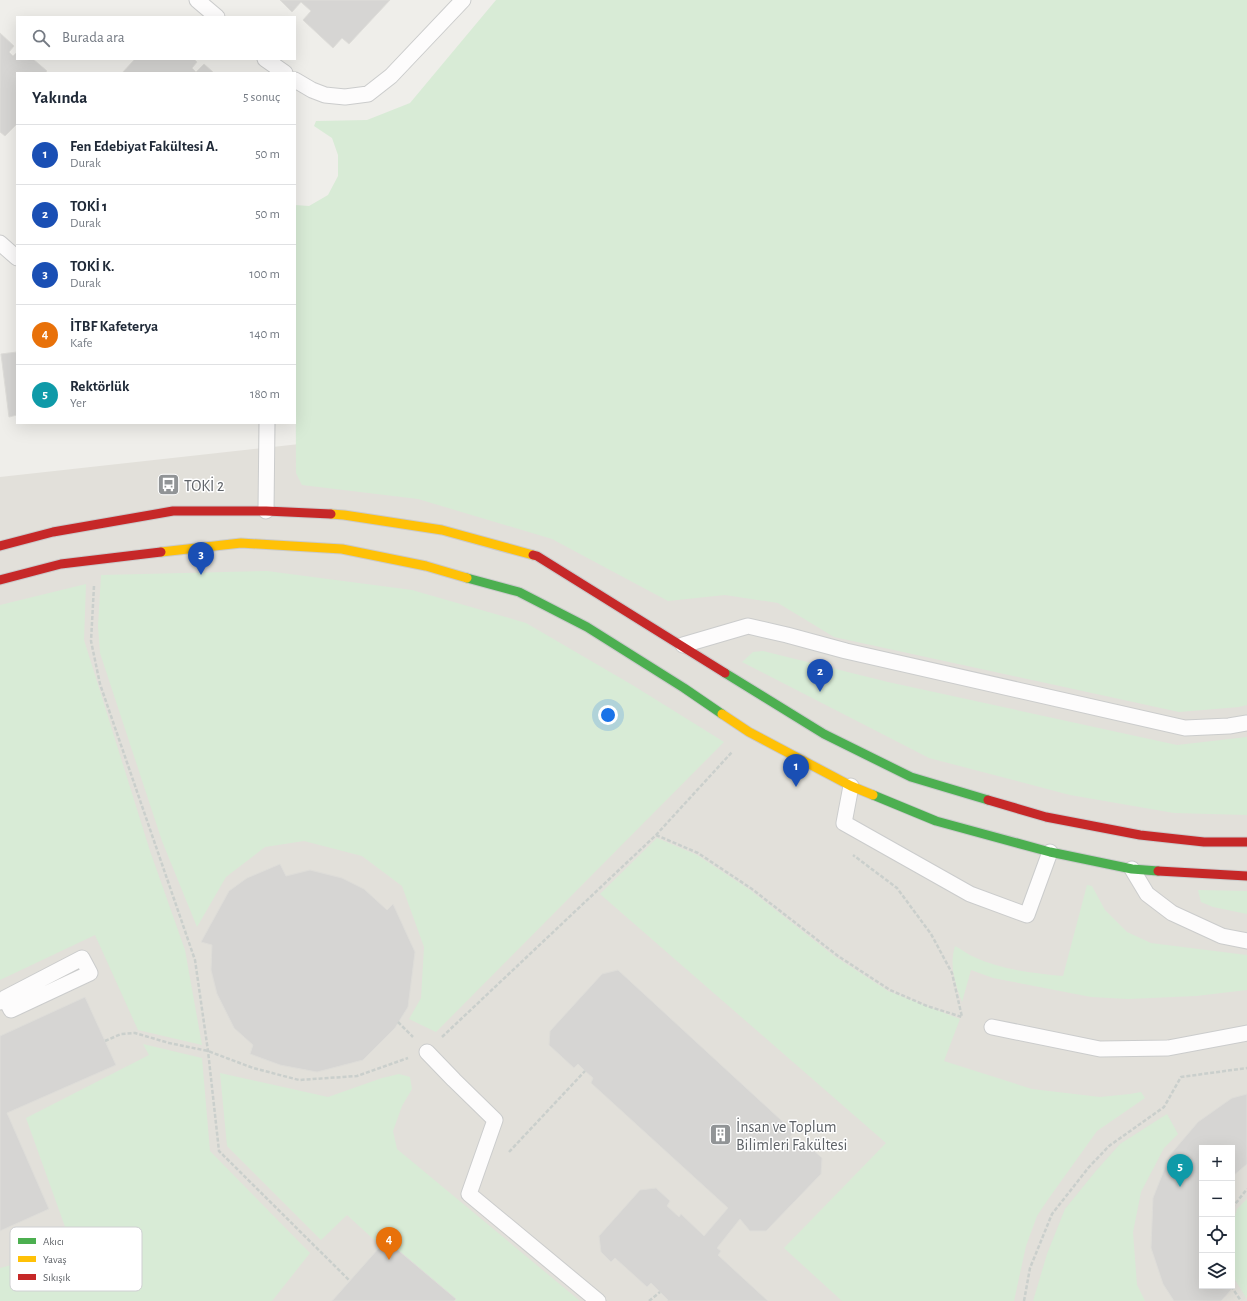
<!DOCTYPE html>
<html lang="tr">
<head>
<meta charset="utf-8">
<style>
	:root { --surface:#fff; --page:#f6f6f7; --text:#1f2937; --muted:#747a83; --line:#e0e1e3; --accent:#0b8043 }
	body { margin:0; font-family:"Alegreya Sans",sans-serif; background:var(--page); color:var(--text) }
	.controls { position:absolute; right:12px; bottom:12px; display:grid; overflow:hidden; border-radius:0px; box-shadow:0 4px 16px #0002 }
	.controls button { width:36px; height:36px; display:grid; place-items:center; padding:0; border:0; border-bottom:1px solid var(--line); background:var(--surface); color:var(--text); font:20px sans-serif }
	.you { position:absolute; left:608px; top:715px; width:14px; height:14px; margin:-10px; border:3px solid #fff; border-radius:50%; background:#1a73e8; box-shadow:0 0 0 6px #1a73e833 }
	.badge { display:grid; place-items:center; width:26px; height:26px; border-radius:50%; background:var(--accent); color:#fff; font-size:13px; font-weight:700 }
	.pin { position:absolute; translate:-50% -33px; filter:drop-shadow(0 1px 2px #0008) }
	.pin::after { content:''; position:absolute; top:21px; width:14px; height:12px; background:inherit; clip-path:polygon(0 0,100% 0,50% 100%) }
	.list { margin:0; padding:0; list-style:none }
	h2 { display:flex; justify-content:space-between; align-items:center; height:52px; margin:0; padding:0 16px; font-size:17px }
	h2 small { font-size:13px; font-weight:400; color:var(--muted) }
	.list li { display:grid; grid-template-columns:26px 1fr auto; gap:12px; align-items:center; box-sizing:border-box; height:60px; padding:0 16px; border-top:1px solid var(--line) }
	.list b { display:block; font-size:15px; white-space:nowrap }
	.list p { margin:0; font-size:13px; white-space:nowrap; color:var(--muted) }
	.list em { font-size:13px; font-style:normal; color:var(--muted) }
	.icon { flex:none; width:22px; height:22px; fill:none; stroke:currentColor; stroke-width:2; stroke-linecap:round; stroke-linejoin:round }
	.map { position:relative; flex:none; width:1247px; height:1301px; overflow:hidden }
	.search { position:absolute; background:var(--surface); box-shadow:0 4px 16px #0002; left:16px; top:16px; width:280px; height:44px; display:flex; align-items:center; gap:10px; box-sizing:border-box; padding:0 14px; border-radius:0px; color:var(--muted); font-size:15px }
	.panel { position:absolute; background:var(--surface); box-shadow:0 4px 16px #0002; left:16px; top:72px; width:280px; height:352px; border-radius:0px }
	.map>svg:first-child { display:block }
</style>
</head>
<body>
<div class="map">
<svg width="1247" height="1301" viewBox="0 0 1247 1301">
	<rect width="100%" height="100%" fill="#efeeea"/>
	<path fill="#e2e0da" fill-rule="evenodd" d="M 1247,0 L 1247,1301 L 0,1301 L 0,477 L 318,442 ZM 1202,1148 L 1232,1148 L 1232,1286 L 1202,1286 Z"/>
	<g fill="#d8ebd6">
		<polygon points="496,0 1247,0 1247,705 1239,707 1179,712 834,637 778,603 725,595 668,601 552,539 418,499 302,485 296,473 295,205 309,206 328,195 338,176 338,155 332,138 314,126 316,121 367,120 410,103"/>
		<polygon points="267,571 412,590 526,623 634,686 724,742 436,1032 409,1019 421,998 424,947 402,886 362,856 304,841 265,847 226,877 197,927 162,841 100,653 98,626 101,575"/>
		<polygon points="86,584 84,640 150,851 185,950 202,1045 138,1030 95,935 0,980 0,605"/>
		<polygon points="763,651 888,682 1177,745 1247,737 1247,815 1174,813 1070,795 929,758 742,662 753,652"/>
		<polygon points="657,838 697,855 750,890 834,956 888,991 960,1019 944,1061 1032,1089 1100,1097 1130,1094 1141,1092 1145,1098 1097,1131 1049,1198 1037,1216 1026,1246 1014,1301 842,1301 784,1248 886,1143 600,894"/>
		<path d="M 1087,885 L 1092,886 L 1105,910 L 1127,932 L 1151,943 L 1247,955 L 1247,990 L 1196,996 L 1128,999 L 1091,997 L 993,978 L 971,970 L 962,1002 C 955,983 949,965 955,946 C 961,949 967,954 974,957 C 1002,970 1033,973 1063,976 Z"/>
		<polygon points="1198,890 1247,891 1247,914 1213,907 1201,902"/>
		<polygon points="143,1044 202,1058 210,1151 310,1253 272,1301 0,1301 0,1268 73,1249 26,1118 149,1055"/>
		<polygon points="220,1073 328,1097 382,1078 399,1074 410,1077 412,1089 402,1106 393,1131 397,1149 580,1301 441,1301 347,1215 321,1240 227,1146"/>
		<polygon points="1167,1114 1178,1134 1164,1148 1141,1192 1133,1232 1137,1285 1145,1301 1033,1301 1047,1254 1065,1209 1095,1172 1120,1144"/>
		<polygon points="1247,1199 1247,1299 1232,1275 1232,1226 1237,1209"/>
	</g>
	<g fill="#d6d5d3" stroke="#deddd9">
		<polygon points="280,0 390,0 349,44 342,38 333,48 303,20 311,11 301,2 292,12"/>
		<polygon points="0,33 14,46 9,52 13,56 17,52 17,59 33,59 47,71 45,73 17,73 17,124 5,136 0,132"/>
		<polygon points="135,59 194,59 197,62 192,68 196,72 204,64 214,73 122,73"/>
		<polygon points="17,352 17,415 9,417 1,354"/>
		<polygon points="280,864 286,876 310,870 342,878 364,889 387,910 393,904 415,952 408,1007 395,1028 363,1060 317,1072 280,1065 250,1054 253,1045 234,1028 217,994 211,970 212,945 201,942 229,891 247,878"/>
		<polygon points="618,970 794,1132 790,1137 808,1151 811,1148 822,1158 821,1174 766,1231 750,1231 740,1219 717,1248 721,1251 718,1255 768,1301 667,1301 668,1300 651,1283 647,1287 615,1258 611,1262 601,1252 599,1236 640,1190 656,1188 670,1201 667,1206 679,1217 681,1214 704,1236 728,1208 591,1083 593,1078 585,1071 578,1064 574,1068 549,1045 550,1031 602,974"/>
		<polygon points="85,997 116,1065 7,1113 49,1209 0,1231 0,1036"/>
		<polygon points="1247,1094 1247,1164 1232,1177 1232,1148 1202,1148 1202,1286 1231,1286 1232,1289 1221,1301 1174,1301 1163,1284 1151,1248 1153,1198 1170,1155 1198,1122 1232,1098"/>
		<polygon points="386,1240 456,1299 454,1301 332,1301"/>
	</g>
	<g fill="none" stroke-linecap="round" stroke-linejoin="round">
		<defs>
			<g id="lane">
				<polyline points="197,0 217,17"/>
				<polyline points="265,59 285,73"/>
				<polyline points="295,80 312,90 325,95 345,97 368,94 391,76 463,0"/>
				<polyline points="0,243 17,258"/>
				<polyline points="266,511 267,423"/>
				<polyline points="683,645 748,626 787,635 846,651 1185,728 1229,726 1247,723"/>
				<polyline points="851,786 844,823 970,894 1027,915 1050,852"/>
				<polyline points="1132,869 1147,894 1172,913 1222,936 1247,941"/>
				<polyline points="0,1002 5,998 82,958 90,973 11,1010 5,998"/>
				<polyline points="992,1027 1100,1049 1168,1048 1247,1033"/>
				<polyline points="427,1052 454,1080 495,1120 469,1194 598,1301"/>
			</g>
			<g id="fast">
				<polyline points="467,578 519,592 587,627 684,688 722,714"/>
				<polyline points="725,673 824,734 911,777 988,800"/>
				<polyline points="873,795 936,821 1050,852 1132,869 1158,871"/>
			</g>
			<g id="slow">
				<polyline points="331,514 344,515 442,530 533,555"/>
				<polyline points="161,552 241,543 342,549 426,566 467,578"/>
				<polyline points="722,714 749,732 851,786 873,795"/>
			</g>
			<g id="jam">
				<polyline points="0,546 53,532 173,511 266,511 331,514"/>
				<polyline points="533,555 537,556 725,673"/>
				<polyline points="0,580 61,564 161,552"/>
				<polyline points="988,800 1046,817 1140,835 1204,842 1247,842"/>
				<polyline points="1158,871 1247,876"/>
			</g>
		</defs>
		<use href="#lane" stroke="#cbcccc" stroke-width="17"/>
		<use href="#fast" stroke="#cacacb" stroke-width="11"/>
		<use href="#slow" stroke="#cacacb" stroke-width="11"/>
		<use href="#jam" stroke="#cacacb" stroke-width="11"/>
		<g stroke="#cacfcc" stroke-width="2.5" stroke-dasharray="4 2" stroke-linecap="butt">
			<polyline points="94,586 91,641 100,684 195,960 208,1051 219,1151 350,1281"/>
			<polyline points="656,835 698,853 752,889 838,956 890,990 927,1006 962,1017 952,973 931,934 897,888 853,855"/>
			<polyline points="398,1022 413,1037"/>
			<polyline points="442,1037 656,835 732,752"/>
			<polyline points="105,1041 121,1034 135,1033 169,1043 208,1051 253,1068 299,1080 357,1076 408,1058"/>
			<polyline points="509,1152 585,1071"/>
			<polyline points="1232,1208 1247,1189"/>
			<polyline points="1231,1286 1241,1301"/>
			<polyline points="649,1301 660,1292"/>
			<polyline points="1024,1301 1030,1268 1052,1214 1089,1167 1109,1146 1164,1107 1181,1077 1247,1068"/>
		</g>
		<use href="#lane" stroke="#fdfcfc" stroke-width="15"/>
		<use href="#fast" stroke="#4caf50" stroke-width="9"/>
		<use href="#slow" stroke="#ffc107" stroke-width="9"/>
		<use href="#jam" stroke="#c62828" stroke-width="9"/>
	</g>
	<defs>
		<symbol id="bus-square" viewBox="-11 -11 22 22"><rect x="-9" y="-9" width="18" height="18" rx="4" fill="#919496" stroke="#fff"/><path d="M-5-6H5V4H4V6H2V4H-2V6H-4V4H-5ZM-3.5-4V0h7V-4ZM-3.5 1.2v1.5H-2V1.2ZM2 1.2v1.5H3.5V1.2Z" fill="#fff"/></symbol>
		<symbol id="building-square" viewBox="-11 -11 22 22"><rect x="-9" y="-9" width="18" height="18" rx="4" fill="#919496" stroke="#fff"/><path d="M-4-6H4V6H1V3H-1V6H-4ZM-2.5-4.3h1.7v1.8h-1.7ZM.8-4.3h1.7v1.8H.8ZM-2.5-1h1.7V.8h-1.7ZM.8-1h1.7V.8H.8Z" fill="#fff"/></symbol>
	</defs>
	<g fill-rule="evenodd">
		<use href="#bus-square" x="156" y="472" width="25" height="25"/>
		<use href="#building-square" x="708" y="1122" width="25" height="25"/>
	</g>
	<g text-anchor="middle" stroke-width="3" stroke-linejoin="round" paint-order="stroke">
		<g font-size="16" fill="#5f6368" stroke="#fff" text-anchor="start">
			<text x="184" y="491">TOKİ 2</text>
			<text x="736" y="1132">İnsan ve Toplum<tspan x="736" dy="18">Bilimleri Fakültesi</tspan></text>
		</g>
	</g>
	<rect x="10" y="1227" width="132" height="64" rx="6" fill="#fff" stroke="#cfd0d2" stroke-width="1"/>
	<rect x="18" y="1238" width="18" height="6" fill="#4caf50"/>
	<rect x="18" y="1256" width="18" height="6" fill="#ffc107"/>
	<rect x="18" y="1274" width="18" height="6" fill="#c62828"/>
	<g font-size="11" fill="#5f6368">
		<text x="43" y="1245">Akıcı</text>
		<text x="43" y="1263">Yavaş</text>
		<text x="43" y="1281">Sıkışık</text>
	</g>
</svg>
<div class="controls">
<button>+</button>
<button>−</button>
<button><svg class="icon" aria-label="locate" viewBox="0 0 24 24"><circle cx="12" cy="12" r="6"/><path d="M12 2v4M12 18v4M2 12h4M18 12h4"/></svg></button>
<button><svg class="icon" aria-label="layers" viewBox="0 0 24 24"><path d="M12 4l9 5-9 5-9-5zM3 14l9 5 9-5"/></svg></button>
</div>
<div class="you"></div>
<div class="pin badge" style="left:796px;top:787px;background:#1a4fb4">1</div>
<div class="pin badge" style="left:820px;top:692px;background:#1a4fb4">2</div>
<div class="pin badge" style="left:201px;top:575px;background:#1a4fb4">3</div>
<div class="pin badge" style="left:389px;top:1260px;background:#e8710a">4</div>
<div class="pin badge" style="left:1180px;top:1187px;background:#0f9aa8">5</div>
<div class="search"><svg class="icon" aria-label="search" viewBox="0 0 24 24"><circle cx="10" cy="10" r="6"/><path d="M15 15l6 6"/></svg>Burada ara</div>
<section class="panel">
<h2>Yakında<small>5 sonuç</small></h2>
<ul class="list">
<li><span class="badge" style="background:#1a4fb4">1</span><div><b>Fen Edebiyat Fakültesi A.</b><p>Durak</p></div><em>50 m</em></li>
<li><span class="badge" style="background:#1a4fb4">2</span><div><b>TOKİ 1</b><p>Durak</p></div><em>50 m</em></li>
<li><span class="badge" style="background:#1a4fb4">3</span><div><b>TOKİ K.</b><p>Durak</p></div><em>100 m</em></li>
<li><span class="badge" style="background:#e8710a">4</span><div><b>İTBF Kafeterya</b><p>Kafe</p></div><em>140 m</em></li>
<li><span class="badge" style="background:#0f9aa8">5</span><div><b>Rektörlük</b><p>Yer</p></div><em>180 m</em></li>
</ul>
</section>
</div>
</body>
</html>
